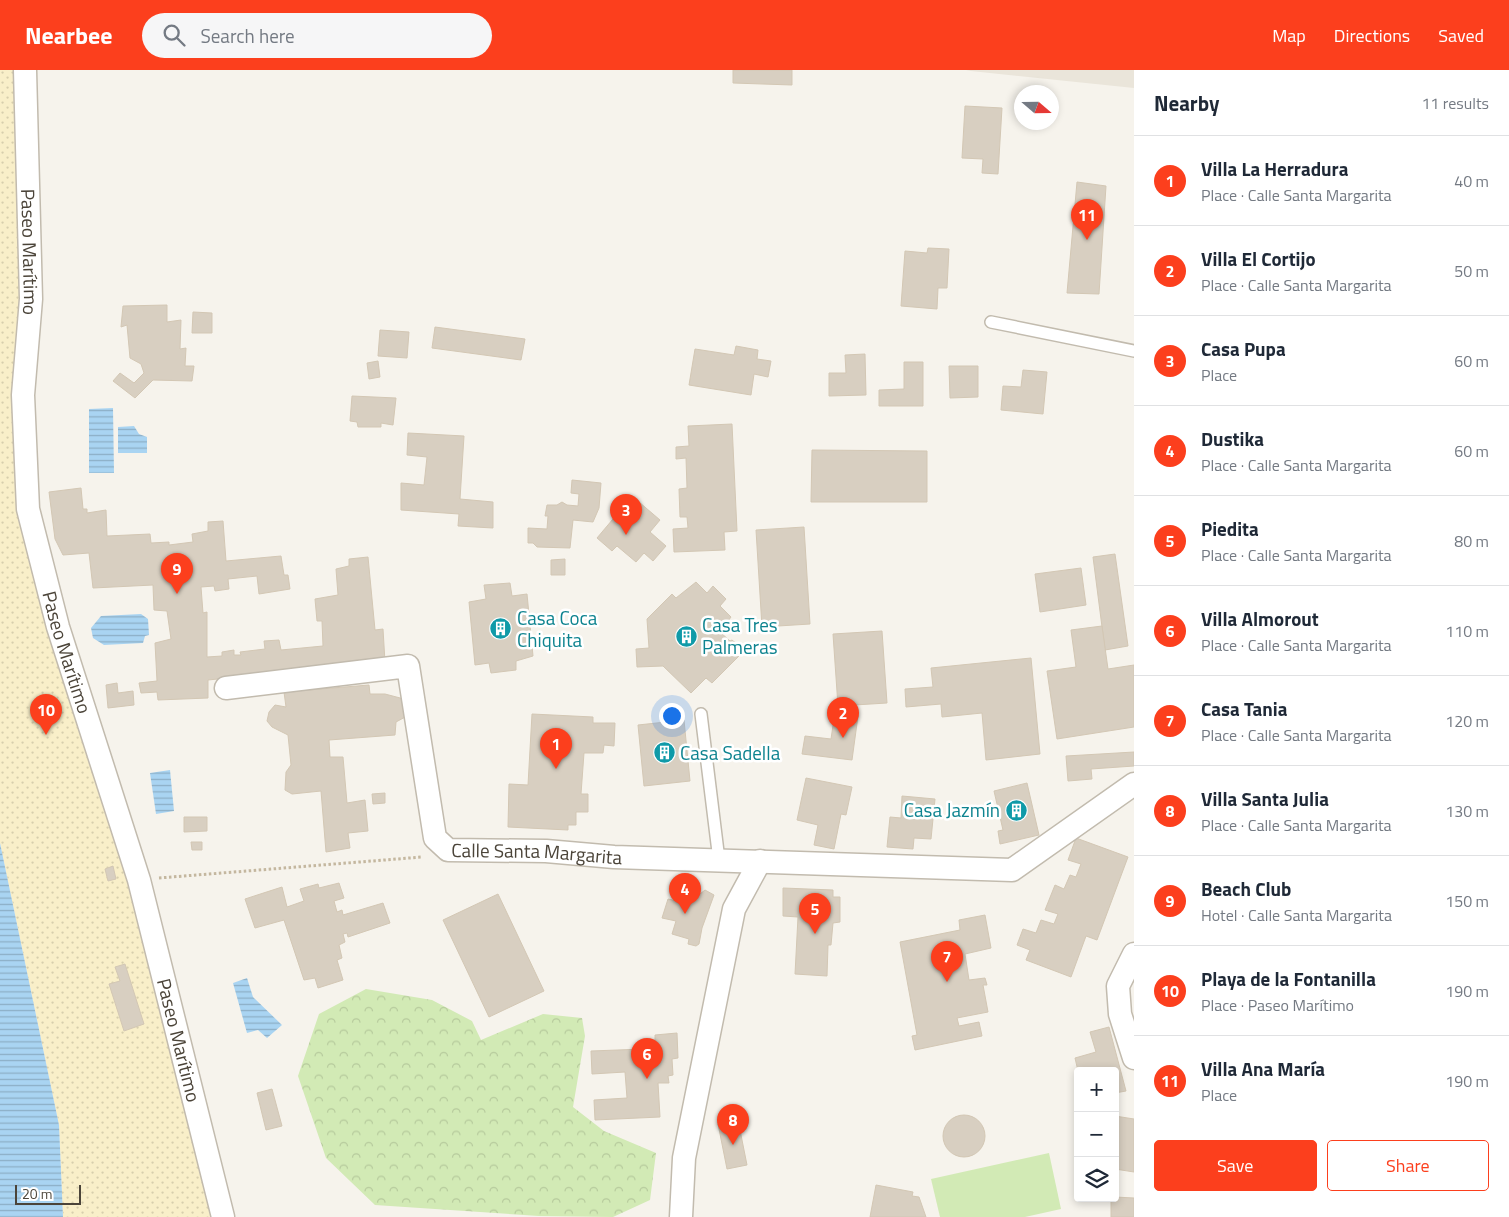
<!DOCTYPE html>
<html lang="en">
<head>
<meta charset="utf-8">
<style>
	:root { --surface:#fff; --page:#f6f6f7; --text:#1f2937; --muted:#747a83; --line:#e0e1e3; --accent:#fc3f1d }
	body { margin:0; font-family:"Titillium Web",sans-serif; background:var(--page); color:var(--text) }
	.controls { position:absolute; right:15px; bottom:15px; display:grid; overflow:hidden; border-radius:5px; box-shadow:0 2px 8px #0003 }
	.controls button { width:45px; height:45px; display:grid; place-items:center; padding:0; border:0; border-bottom:1px solid var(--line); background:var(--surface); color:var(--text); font:25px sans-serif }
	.compass { position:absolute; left:1014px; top:15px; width:45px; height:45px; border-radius:50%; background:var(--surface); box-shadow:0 2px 8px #0003; rotate:110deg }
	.scale { position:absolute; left:15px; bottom:12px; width:66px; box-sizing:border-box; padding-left:5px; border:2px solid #4b4439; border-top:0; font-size:14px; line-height:18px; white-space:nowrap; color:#4b4439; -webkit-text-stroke:4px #fff; paint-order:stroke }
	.you { position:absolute; left:671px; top:645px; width:18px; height:18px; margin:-12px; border:4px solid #fff; border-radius:50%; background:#1a73e8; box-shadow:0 0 0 8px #1a73e833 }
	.badge { display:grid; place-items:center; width:32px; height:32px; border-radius:50%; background:var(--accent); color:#fff; font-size:16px; font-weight:700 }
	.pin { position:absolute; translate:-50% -41px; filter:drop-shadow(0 1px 2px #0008) }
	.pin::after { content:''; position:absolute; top:26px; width:18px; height:15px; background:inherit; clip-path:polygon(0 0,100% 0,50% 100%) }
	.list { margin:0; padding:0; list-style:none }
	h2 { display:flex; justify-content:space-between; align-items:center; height:65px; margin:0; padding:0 20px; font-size:21px }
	h2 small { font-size:16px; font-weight:400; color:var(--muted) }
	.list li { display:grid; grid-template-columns:32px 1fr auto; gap:15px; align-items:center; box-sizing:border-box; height:90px; padding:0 20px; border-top:1px solid var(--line) }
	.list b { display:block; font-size:19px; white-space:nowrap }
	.list p { margin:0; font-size:16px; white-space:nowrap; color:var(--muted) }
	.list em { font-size:16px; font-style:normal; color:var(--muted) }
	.actions { display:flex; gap:10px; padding:15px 20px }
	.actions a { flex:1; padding:11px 0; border:1px solid var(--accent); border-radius:5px; text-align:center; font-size:18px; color:var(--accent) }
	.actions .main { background:var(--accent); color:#fff }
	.icon { flex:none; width:28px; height:28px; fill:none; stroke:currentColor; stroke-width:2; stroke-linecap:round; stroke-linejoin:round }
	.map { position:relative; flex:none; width:1134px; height:1147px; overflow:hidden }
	header { display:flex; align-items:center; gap:30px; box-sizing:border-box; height:70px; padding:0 25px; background:var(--accent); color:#fff }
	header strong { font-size:24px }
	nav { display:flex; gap:28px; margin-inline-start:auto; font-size:18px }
	.search { width:350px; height:45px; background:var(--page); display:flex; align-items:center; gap:12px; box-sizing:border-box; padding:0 18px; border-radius:28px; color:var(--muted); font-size:19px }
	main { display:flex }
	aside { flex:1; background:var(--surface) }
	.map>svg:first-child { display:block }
</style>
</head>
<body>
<header>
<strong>Nearbee</strong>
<div class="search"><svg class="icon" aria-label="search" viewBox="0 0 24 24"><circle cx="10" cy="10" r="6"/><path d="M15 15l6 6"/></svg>Search here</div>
<nav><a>Map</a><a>Directions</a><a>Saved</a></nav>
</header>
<main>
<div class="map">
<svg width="1134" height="1147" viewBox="0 0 1134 1147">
	<defs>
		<pattern id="forest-crowns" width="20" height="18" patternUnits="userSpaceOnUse" patternTransform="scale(1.25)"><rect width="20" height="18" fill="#d2eab5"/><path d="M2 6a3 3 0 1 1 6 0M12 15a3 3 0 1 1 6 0" fill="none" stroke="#b6ca9c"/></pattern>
		<pattern id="sand-dots" width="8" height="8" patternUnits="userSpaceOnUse" patternTransform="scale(1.25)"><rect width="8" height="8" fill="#f9efc9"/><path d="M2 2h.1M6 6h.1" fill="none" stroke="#d7cead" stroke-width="1.8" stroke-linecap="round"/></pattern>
		<pattern id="water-rules" width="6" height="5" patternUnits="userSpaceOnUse" patternTransform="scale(1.25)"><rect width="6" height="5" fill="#a9d4f2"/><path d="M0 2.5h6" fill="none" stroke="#8caec5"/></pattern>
	</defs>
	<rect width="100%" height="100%" fill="#f6f3ec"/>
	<polygon fill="#eae5da" points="966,0 1134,0 1134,18 971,1"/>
	<polygon fill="url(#forest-crowns)" points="366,919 432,930 472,951 481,970 543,944 582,948 585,966 573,1037 604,1061 656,1083 650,1130 613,1147 539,1146 375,1135 326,1088 298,1006 319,944"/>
	<polygon fill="url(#sand-dots)" points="0,0 25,0 28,439 223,1147 63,1147 59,1055 0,773"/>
	<polygon fill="#d2eab5" points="1049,1083 1061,1139 1025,1147 940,1147 931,1109"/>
	<g fill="url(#water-rules)">
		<polygon points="113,338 114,403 89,403 89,339"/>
		<polygon points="134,356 139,364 147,367 147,383 118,383 118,357"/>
		<polygon points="141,544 148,549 149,565 145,566 143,573 104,575 93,568 91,558 101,546"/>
		<polygon points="170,700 174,741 156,744 150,703"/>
		<polygon points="0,773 59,1055 63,1147 0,1147"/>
		<polygon points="247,908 253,927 282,955 267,968 258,960 247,963 233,913"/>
	</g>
	<g fill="#d8cfc1" stroke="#d3c7b4">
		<polygon points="733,0 792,0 792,15 733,13"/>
		<polygon points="965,36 1002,38 998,104 982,103 983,89 962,88"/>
		<polygon points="1077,112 1106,116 1099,224 1067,223"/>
		<polygon points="928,178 949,179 947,218 938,218 937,239 901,236 905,181 927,183"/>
		<polygon points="167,235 167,252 181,250 180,279 186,278 185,296 194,296 192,311 153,310 135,328 113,311 120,303 134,313 144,303 141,294 130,288 127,255 121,257 123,236"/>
		<polygon points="193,242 212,243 212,263 192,263"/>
		<polygon points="435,257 525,269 521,290 432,278"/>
		<polygon points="380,260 409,262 407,288 378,286"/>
		<polygon points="736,276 758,280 757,289 771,291 768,307 754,304 751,325 689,315 695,279 734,285"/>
		<polygon points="865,284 866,325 829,326 829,303 846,303 845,285"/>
		<polygon points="378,291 380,307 369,309 367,293"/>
		<polygon points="904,292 923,292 923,336 879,336 879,320 904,319"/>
		<polygon points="949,296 978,296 978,327 950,328"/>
		<polygon points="1023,300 1047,302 1043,344 1001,340 1003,316 1021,317"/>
		<polygon points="352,326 396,328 393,355 381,353 381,357 358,357 357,352 350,351"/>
		<polygon points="732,354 737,461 724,462 725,480 674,482 673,459 688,458 687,447 680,447 679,419 687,418 686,388 676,389 676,377 689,376 688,356"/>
		<polygon points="408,363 464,366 460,429 493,432 493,458 458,456 459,444 401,440 401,413 424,415 427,387 407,385"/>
		<polygon points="812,380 927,381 927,432 811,432"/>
		<polygon points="572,410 601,413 599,438 593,452 573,450 570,478 537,477 533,473 528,473 528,458 547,459 548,446 545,446 547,435 557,435 562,432 567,435 578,436 579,424 571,423"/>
		<polygon points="81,418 83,439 87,439 87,443 106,440 107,466 150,464 151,473 169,472 169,475 193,472 192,464 208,461 208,452 223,451 226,491 281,486 284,505 288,505 290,519 259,524 257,506 228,509 229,519 215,521 214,516 201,517 203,543 207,542 207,587 222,586 222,582 234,580 234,585 241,585 240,582 265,579 264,571 279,570 281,580 323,576 322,551 317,551 315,529 338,525 336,499 349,496 349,489 368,487 375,560 383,559 385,592 208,610 208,628 158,630 157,622 141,623 139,613 157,611 155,573 171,569 167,541 154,540 153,515 93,518 89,483 63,485 55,469 49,422"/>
		<polygon points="639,432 660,450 650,462 666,476 653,491 644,483 636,492 617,476 612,481 597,468 613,449 620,455"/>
		<polygon points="804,457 810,554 762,557 756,460"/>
		<polygon points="1115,484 1128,576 1105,580 1093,487"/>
		<polygon points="565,489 565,505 551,505 551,490"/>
		<polygon points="1081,498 1086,535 1040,542 1035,504"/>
		<polygon points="696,512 707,523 713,516 726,529 720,536 731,547 720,562 730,571 732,570 738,575 740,585 712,613 706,608 691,623 663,596 637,597 636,579 649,578 647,549 672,524 676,528"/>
		<polygon points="510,513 512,526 527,524 533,586 516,591 516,600 491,603 489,593 475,595 469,532 486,529 484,515"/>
		<polygon points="1102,556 1108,599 1134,595 1134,657 1057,669 1047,601 1076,597 1071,560"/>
		<polygon points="882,561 887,633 838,636 833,564"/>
		<polygon points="1031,588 1040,684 986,690 982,643 942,647 941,634 906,637 905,619 933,617 931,598"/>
		<polygon points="117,613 118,623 133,621 134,635 108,638 106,615"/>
		<polygon points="369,615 370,624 385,624 404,629 407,646 396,652 395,665 329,670 330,687 343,687 347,733 365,730 368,761 348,763 350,778 326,782 321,721 292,724 285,720 286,702 291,695 288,665 272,657 267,651 269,642 275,635 286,637 284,622"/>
		<polygon points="835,642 858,646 852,690 802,684 805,666 831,669"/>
		<polygon points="532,644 593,647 593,653 615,653 614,676 604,675 603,683 584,683 581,724 588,724 588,742 576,742 576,755 568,755 568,760 508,757 509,714 528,715"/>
		<polygon points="684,650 690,711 644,716 638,655"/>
		<polygon points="1134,682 1134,696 1091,699 1092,709 1068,711 1066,686"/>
		<polygon points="806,708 852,717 846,745 841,744 834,779 814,775 818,755 797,750"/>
		<polygon points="1027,713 1039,765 1000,774 998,761 1003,760 994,721"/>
		<polygon points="385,723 385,733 373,734 372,724"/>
		<polygon points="902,726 935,729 931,769 914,768 913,779 887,777 890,747 901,748"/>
		<polygon points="184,747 207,747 207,761 184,762"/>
		<polygon points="1076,768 1128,787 1097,870 1086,866 1071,907 1026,890 1030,880 1017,875 1023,859 1036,863 1041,850 1054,854 1058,844 1045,840 1055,815 1064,819 1070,805 1076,807 1081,794 1068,790"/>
		<polygon points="191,772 202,772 202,780 192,780"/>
		<polygon points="113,796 116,809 108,811 105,799"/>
		<polygon points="339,813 344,828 334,831 337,842 342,840 343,845 383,833 390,853 348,867 347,863 343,864 345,872 339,875 342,888 337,890 343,910 318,918 315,908 304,910 284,850 255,858 245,829 282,817 287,837 304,831 300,819 318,814 319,818"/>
		<polygon points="690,818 697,821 697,823 700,824 705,820 714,825 702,858 699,874 696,876 688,874 689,869 672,864 676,851 662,848 668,829 681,832 685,820 690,821"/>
		<polygon points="783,818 833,820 833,827 840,827 840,852 833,853 831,875 828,875 827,906 795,904 798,847 783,846"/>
		<polygon points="498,824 544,921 489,947 443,850"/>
		<polygon points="985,845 991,878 965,884 969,910 985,908 987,915 983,915 988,942 957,948 959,956 979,952 982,966 915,980 912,966 917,965 900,872 960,860 959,850"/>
		<polygon points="125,894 144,954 124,961 109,914 120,911 115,897"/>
		<polygon points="1109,957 1126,1021 1115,1023 1115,1001 1078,1001 1075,988 1096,982 1090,962"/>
		<polygon points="677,963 678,988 672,989 673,1005 668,1006 669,1013 658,1013 660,1047 595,1050 594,1030 627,1028 625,1002 592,1004 591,981 644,979 643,971 655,970 655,965"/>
		<polygon points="272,1019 282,1056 266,1060 257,1023"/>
		<circle cx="964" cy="1066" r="21"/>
		<polygon points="1115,1046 1134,1049 1134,1102 1115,1099"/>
		<polygon points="738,1050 747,1095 727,1099 718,1054"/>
		<polygon points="876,1115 913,1122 912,1126 919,1127 926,1147 870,1147"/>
		<polygon points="1115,1127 1134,1128 1134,1147 1111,1147 1111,1128"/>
	</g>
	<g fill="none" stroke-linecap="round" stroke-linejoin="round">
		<defs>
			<g id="lane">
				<polyline points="991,252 1134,281"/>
				<polyline points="701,644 719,790"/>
			</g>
			<g id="street">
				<path id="s1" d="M 25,0 L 31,229 L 23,325 L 28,439 L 58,557 L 139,810 L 223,1147"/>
				<path id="s2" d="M 226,618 L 408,596 L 435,768 L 448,780 L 546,781 L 614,787 L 1012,800 L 1134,714"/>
				<polyline points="1134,884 1118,916 1120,944 1134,988"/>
				<polyline points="681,1147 684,1088 734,839 760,791"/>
			</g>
		</defs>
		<use href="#lane" stroke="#c2bbae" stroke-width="14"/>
		<use href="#street" stroke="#c2bbae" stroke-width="25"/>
		<polyline stroke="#c4b79f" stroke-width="3" stroke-dasharray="2.5 2.5" stroke-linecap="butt" points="159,808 422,787"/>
		<use href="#lane" stroke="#fff" stroke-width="11"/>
		<use href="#street" stroke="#fff" stroke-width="22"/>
	</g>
	<defs>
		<symbol id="building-disc" viewBox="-11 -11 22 22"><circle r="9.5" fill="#0f9aa8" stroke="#fff"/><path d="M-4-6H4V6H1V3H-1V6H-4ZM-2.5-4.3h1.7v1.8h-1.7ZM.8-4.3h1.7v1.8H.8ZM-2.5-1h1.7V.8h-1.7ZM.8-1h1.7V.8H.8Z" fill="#fff"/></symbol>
	</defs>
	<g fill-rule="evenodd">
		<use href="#building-disc" x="488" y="546" width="25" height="25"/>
		<use href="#building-disc" x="674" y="554" width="25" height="25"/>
		<use href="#building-disc" x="652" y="670" width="25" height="25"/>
		<use href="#building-disc" x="1004" y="728" width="25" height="25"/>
	</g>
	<g text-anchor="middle" stroke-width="5" stroke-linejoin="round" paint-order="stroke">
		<g font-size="19" fill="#4b4439" stroke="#fff">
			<text dy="7" stroke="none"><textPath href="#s1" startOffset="182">Paseo Marítimo</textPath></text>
			<text dy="7" stroke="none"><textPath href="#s1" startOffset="588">Paseo Marítimo</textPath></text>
			<text dy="7" stroke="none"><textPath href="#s2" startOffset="464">Calle Santa Margarita</textPath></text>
			<text dy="7" stroke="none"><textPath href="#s1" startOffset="992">Paseo Marítimo</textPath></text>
		</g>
		<g font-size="19" fill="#0d838f" stroke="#fff" text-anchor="start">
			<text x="517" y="555">Casa Coca<tspan x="517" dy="22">Chiquita</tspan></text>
			<text x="702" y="562">Casa Tres<tspan x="702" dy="22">Palmeras</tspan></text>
			<text x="680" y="690">Casa Sadella</text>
			<text x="1000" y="747" text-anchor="end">Casa Jazmín</text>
		</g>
	</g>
</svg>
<div class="controls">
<button>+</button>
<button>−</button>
<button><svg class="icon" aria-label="layers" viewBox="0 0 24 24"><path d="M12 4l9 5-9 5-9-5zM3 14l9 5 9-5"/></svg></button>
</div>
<svg class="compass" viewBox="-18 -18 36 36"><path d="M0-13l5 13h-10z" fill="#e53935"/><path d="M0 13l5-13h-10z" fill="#747a83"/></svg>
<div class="scale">20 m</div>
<div class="you"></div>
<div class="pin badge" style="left:556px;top:699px">1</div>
<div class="pin badge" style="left:843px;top:668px">2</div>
<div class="pin badge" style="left:626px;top:465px">3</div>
<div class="pin badge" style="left:685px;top:844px">4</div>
<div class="pin badge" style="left:815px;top:864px">5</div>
<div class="pin badge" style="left:647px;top:1009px">6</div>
<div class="pin badge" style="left:947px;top:912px">7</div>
<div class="pin badge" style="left:733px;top:1075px">8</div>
<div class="pin badge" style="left:177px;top:524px">9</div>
<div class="pin badge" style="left:46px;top:665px">10</div>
<div class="pin badge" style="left:1087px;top:170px">11</div>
</div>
<aside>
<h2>Nearby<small>11 results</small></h2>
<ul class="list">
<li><span class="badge">1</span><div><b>Villa La Herradura</b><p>Place · Calle Santa Margarita</p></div><em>40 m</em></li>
<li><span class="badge">2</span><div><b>Villa El Cortijo</b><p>Place · Calle Santa Margarita</p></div><em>50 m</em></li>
<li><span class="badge">3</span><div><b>Casa Pupa</b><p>Place</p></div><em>60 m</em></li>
<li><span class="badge">4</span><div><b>Dustika</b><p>Place · Calle Santa Margarita</p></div><em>60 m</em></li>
<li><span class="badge">5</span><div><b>Piedita</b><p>Place · Calle Santa Margarita</p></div><em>80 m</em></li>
<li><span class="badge">6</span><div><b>Villa Almorout</b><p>Place · Calle Santa Margarita</p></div><em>110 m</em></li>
<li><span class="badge">7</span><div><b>Casa Tania</b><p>Place · Calle Santa Margarita</p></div><em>120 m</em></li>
<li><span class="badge">8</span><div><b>Villa Santa Julia</b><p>Place · Calle Santa Margarita</p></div><em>130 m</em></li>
<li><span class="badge">9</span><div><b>Beach Club</b><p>Hotel · Calle Santa Margarita</p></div><em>150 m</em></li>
<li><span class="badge">10</span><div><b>Playa de la Fontanilla</b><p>Place · Paseo Marítimo</p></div><em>190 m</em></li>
<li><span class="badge">11</span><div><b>Villa Ana María</b><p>Place</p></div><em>190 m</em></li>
</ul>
<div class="actions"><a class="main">Save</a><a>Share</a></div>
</aside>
</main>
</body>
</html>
